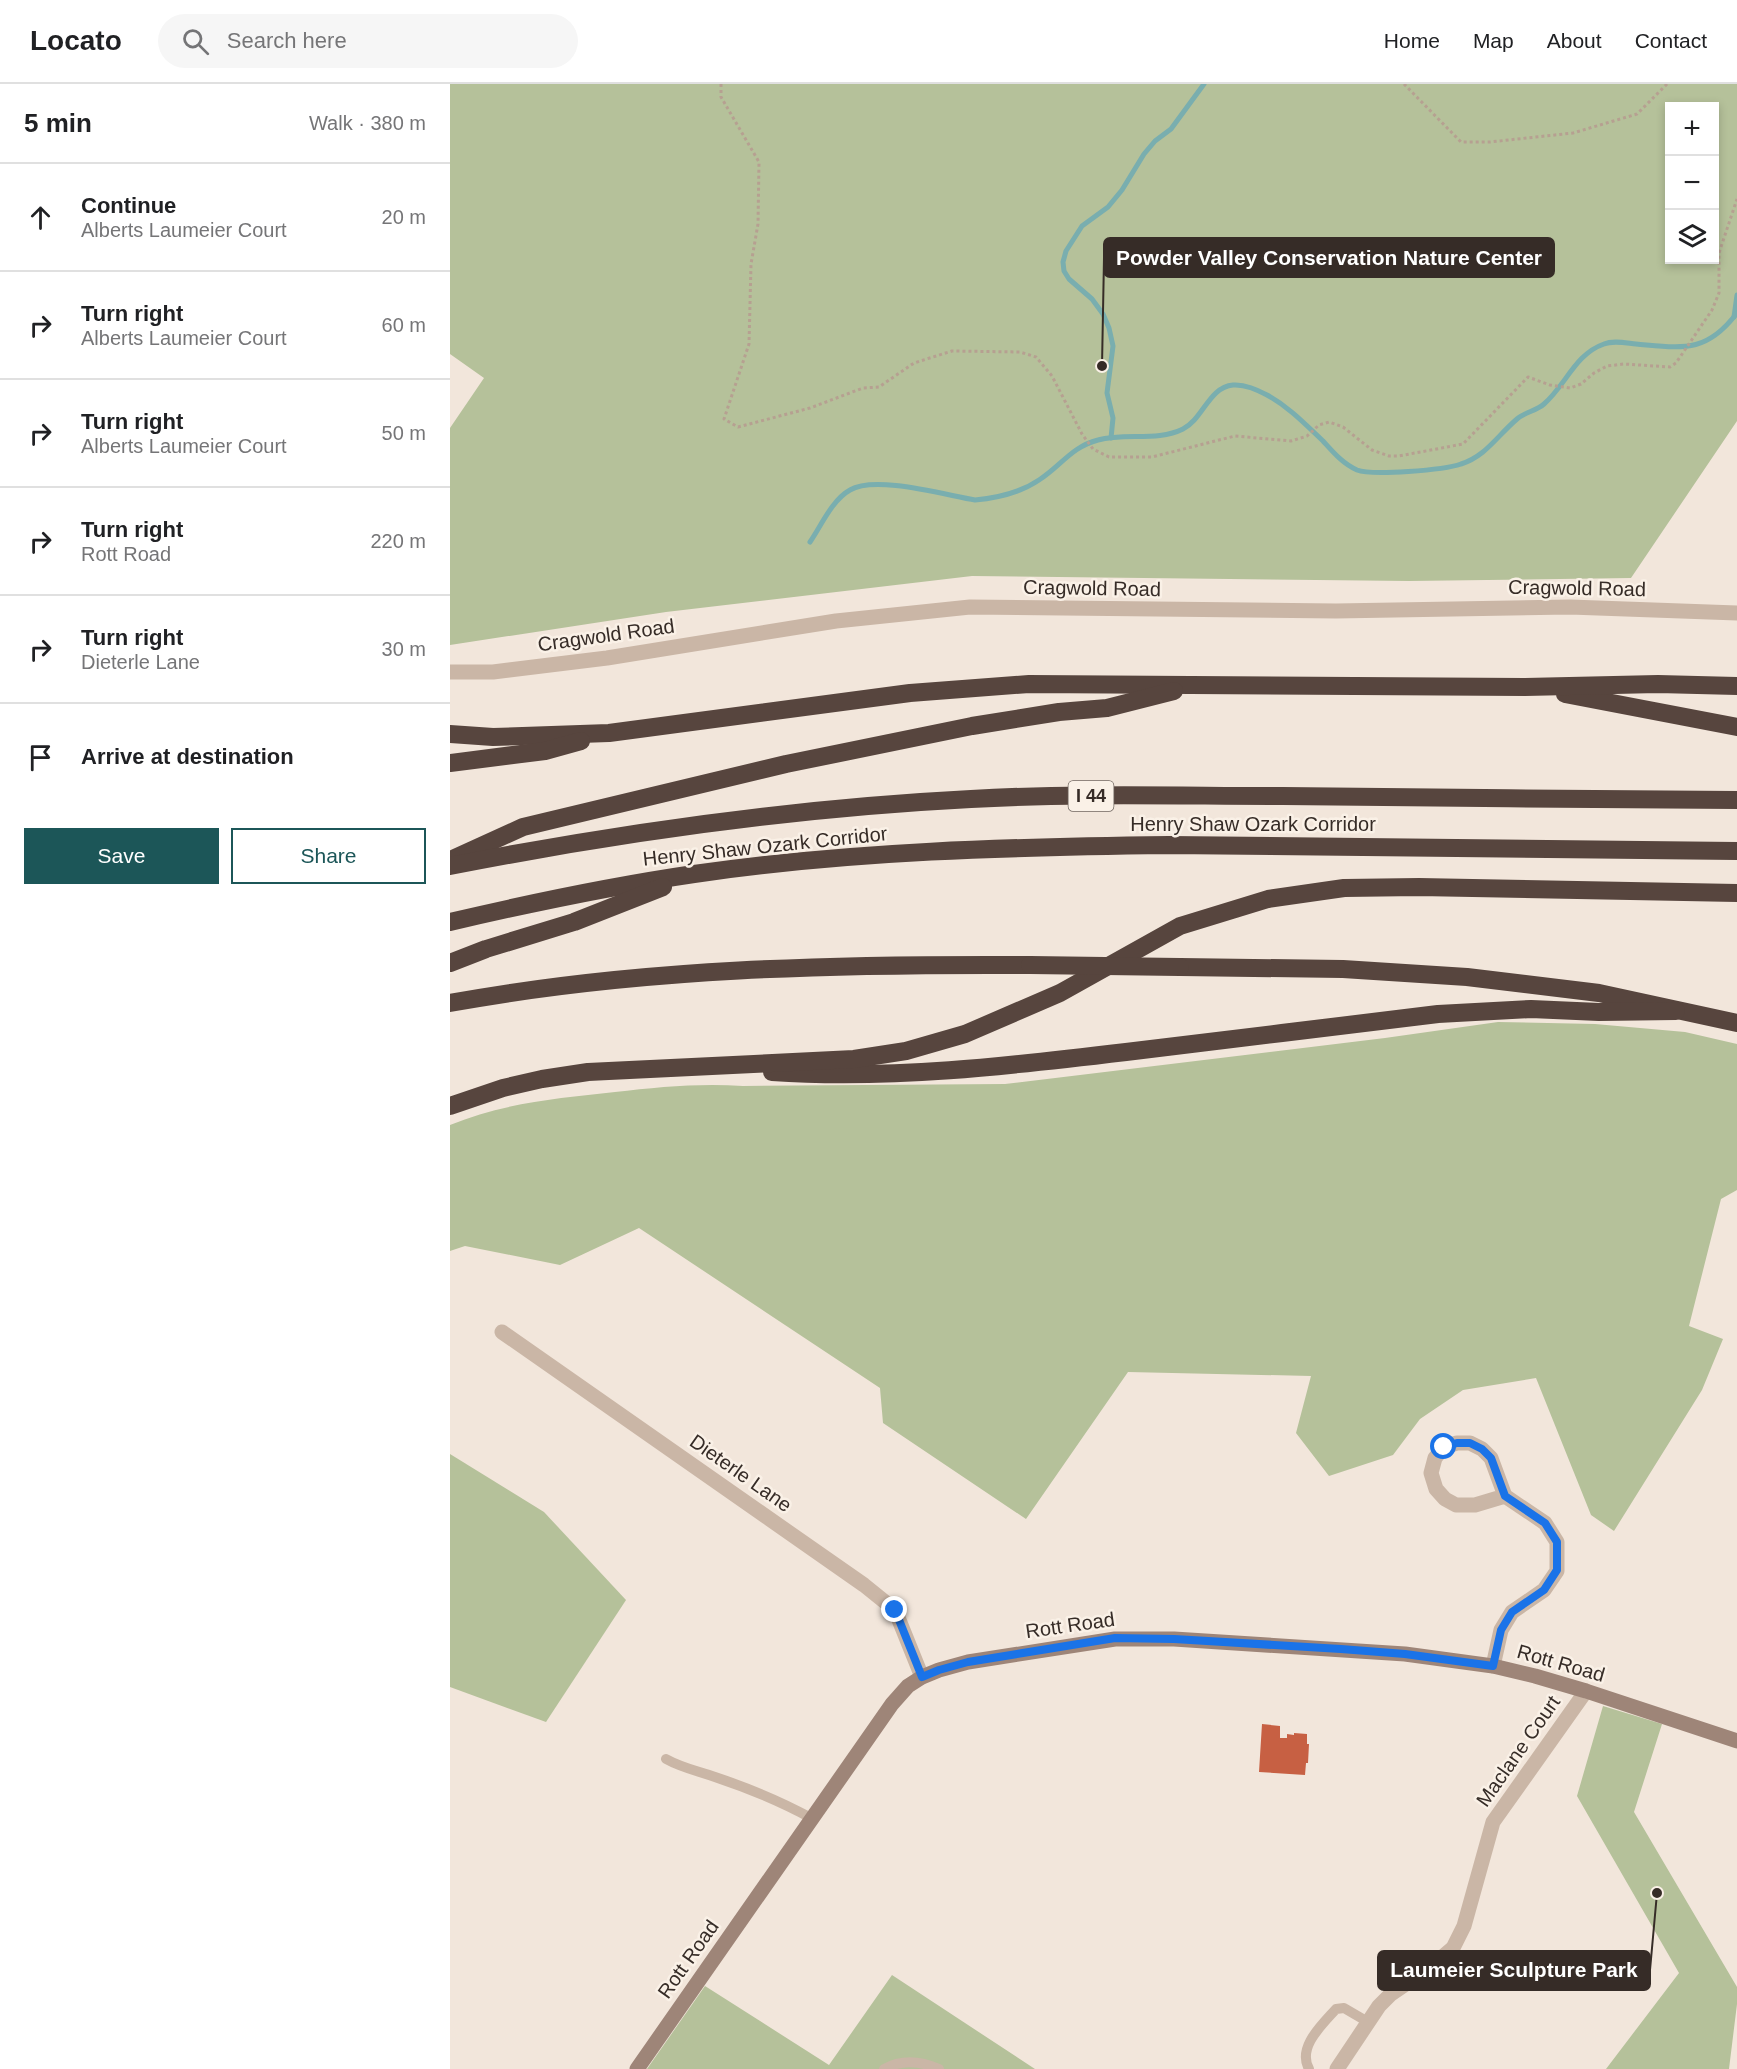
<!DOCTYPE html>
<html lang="en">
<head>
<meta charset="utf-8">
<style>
	:root { --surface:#fff; --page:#f6f6f6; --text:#202124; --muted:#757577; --line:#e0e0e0; --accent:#1c5658 }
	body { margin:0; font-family:Helvetica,sans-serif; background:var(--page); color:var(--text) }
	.controls { position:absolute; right:18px; top:18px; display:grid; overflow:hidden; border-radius:0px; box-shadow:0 3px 9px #0003 }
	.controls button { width:54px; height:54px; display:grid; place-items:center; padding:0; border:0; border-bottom:2px solid var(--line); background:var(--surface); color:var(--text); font:30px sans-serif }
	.stop { position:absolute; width:18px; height:18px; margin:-14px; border:4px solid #1a73e8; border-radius:50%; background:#fff }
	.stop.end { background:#1a73e8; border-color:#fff; box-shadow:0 2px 6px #0008 }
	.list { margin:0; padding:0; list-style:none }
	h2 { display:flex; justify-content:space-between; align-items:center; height:78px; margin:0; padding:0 24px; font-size:26px }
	h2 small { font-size:20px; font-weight:400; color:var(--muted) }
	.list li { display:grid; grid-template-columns:39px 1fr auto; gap:18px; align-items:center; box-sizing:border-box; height:108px; padding:0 24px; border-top:2px solid var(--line) }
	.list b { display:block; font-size:22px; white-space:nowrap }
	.list p { margin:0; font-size:20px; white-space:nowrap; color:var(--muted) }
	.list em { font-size:20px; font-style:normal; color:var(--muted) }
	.actions { display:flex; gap:12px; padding:18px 24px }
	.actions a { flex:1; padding:14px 0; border:2px solid var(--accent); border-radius:0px; text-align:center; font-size:21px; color:var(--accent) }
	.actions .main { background:var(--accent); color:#fff }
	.icon { flex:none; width:33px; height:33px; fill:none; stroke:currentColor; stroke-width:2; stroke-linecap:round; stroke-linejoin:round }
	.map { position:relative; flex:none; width:1287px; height:1985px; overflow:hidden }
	header { display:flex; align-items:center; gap:36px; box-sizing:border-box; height:84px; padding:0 30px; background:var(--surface); border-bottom:2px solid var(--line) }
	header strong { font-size:28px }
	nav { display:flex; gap:33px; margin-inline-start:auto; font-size:21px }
	.search { width:420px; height:54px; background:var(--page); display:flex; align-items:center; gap:15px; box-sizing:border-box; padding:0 21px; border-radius:33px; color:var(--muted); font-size:22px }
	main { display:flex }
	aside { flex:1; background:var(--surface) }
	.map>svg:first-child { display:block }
</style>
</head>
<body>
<header>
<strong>Locato</strong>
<div class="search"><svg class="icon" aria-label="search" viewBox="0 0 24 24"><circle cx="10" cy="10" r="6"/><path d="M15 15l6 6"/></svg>Search here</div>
<nav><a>Home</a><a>Map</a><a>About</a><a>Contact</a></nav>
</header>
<main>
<aside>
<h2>5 min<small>Walk · 380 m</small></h2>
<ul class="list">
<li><svg class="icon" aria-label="ahead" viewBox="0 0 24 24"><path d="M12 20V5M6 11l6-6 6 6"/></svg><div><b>Continue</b><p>Alberts Laumeier Court</p></div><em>20 m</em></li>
<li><svg class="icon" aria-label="right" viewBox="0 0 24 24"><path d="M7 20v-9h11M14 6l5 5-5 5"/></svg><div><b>Turn right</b><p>Alberts Laumeier Court</p></div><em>60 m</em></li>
<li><svg class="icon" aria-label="right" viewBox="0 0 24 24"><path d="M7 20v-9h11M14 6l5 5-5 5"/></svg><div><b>Turn right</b><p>Alberts Laumeier Court</p></div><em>50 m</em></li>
<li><svg class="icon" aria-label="right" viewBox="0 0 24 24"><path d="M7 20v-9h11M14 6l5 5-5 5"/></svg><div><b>Turn right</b><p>Rott Road</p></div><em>220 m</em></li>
<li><svg class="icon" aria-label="right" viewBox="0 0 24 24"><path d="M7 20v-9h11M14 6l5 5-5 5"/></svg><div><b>Turn right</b><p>Dieterle Lane</p></div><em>30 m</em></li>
<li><svg class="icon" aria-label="arrive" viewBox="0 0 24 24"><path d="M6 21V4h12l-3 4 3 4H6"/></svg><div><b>Arrive at destination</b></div></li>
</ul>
<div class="actions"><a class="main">Save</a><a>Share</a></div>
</aside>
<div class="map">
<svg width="1287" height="1985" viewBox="0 0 1287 1985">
	<rect width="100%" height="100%" fill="#f2e6db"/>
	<g fill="#b5c19a" fill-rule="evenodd">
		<path d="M 0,0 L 1287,0 L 1287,337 L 1181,494 L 959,497 L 522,492 L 216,528 L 0,561 L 0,344 L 34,294 L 0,270 ZM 1220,22 L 1264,22 L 1264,176 L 1220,176 Z"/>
		<path d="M 1048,938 L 1145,940 L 1235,948 L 1287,960 L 1287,1106 L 1271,1115 L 1239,1242 L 1273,1255 L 1252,1306 L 1164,1447 L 1141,1431 L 1086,1294 L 1013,1306 L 970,1335 L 943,1371 L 879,1392 L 846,1349 L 861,1292 L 678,1288 L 576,1435 L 433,1339 L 430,1304 L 189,1144 L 110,1181 L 15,1162 L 0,1167 L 0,1041 C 53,1019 109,1014 165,1008 C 208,1003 250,999 293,1002 L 555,1000 L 935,954 Z"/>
		<polygon points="0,1370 94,1428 176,1516 96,1638 0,1603"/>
		<polygon points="1153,1622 1212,1640 1184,1728 1287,1903 1287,1920 1279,1985 1156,1985 1229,1889 1127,1712"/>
		<polygon points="442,1891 585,1985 197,1985 255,1902 379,1981"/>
	</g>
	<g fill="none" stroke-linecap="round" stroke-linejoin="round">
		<g stroke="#79aeaf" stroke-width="5">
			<polyline points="1284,233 1287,211"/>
			<polyline points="661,354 663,334 657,309 663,262 659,244 653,230 642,215 619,195 614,187 613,178 616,167 632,142 658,123 672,106 694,70 705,57 721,45 754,0"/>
			<path d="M 360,458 C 371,442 382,416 400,406 C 425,391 495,411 525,416 C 547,414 570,409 589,396 C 611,382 621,363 648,356 C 675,348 707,358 733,345 C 753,335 759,303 783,301 C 795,300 807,306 817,311 C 839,323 855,340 873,357 C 883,368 893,380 907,386 C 922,392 994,386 1011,380 C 1036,372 1047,352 1067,335 C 1075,328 1086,327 1094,320 C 1116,301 1125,270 1154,260 C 1163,256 1176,259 1186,260 C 1232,264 1256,270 1287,229"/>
		</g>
	</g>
	<polygon fill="#c76043" points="812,1640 830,1642 830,1654 837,1654 837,1650 844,1651 844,1649 857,1650 857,1660 859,1660 858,1679 856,1679 855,1691 809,1688"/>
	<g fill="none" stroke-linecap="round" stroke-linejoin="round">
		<g stroke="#b6a091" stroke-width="3" stroke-dasharray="3 3" stroke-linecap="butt">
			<polyline points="271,0 271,13 309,78 308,140 301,180 299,260 274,335 288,343 360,324 413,304 429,303 464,279 502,267 570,268 586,273 602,292 632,350 643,365 659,373 702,373 785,352 841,357 857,352 869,341 879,338 893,343 922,366 939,372 949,372 1013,360 1078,293 1100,301 1120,304 1131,300 1144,289 1157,282 1174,280 1220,283 1226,279 1262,226 1269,209 1269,169 1287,115"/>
			<polyline points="954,0 1011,58 1040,58 1123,49 1187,30 1217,0"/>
		</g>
		<g stroke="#cab6a6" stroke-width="10">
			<path d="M 216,1675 C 232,1684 248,1687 265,1693 C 298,1704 330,1717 361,1734"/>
			<path d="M 434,1985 C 452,1975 471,1977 489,1985"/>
			<path d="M 859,1985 C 847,1963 872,1941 886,1925 L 894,1924 L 918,1938"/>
		</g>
		<g stroke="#cab6a6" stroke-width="15">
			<polyline points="0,588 43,588 157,574 386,537 520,523 886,527 1120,523 1287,529"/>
			<polyline points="52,1248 414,1501 445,1526 472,1593"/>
			<polyline points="1043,1582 1051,1546 1062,1528 1094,1506 1107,1487 1107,1458 1095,1439 1055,1412 1041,1374 1032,1365 1020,1359 1007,1359 994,1363 985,1374 981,1389 986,1405 995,1415 1006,1421 1025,1421 1055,1412"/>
			<polyline points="887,1985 929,1922 941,1910 982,1882 1003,1864 1014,1842 1043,1738 1136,1607"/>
		</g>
		<polyline stroke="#9e8578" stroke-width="15" points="187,1985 442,1620 458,1602 472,1593 489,1586 518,1578 665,1555 724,1555 955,1570 1043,1582 1085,1592 1136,1607 1287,1657"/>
		<g stroke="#57453e" stroke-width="18">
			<polyline points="1115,610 1287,643"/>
			<polyline points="0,650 43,653 159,649 460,609 579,600 1075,603 1208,600 1287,602"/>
			<polyline points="0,679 95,667 131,657"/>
			<polyline points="5,774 73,743 336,680 522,642 609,628 657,624 724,607"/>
			<path d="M 0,782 C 173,748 345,724 521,715 C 625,709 729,712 833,712 C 984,714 1136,715 1287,716"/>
			<path d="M 0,838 C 81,819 162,802 244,790 C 401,767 561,763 719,761 L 1287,767"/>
			<polyline points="0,879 36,865 124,838 213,803"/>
			<polyline points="730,883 893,885 1017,893 1149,909 1287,939"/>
			<path d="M 0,919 C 191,884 386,880 580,881"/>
			<path d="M 322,988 C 440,996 559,982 676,968 C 780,955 884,943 988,930 L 1081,925 L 1149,928 L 1226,927"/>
			<polyline points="0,1022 53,1004 92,995 138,988 404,975 456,967 515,950 610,909 730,842 818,815 894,804 969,803 1287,809"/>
		</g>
		<polyline stroke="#57453e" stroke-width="18" points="580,881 730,883"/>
	</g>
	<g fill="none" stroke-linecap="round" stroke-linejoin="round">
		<polyline stroke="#1a73e8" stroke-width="8" points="445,1526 472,1593 489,1586 518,1578 665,1554 724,1555 891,1565 955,1570 1043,1582 1051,1546 1062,1528 1094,1506 1107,1486 1107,1458 1095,1439 1055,1412 1041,1374 1032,1365 1020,1359 1007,1359 994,1363"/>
	</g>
	<g text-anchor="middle" stroke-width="5" stroke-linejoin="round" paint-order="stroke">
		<rect fill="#faf1e7" stroke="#716761" stroke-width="1.5" x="618.5" y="697" width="45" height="30" rx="4.5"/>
		<g font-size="18" font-weight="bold" fill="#362c27">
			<text x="641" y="718">I 44</text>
		</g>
		<g font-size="20" fill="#362c27" stroke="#faf1e7">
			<text transform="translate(642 504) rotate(1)" y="7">Cragwold Road</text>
			<text transform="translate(1127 504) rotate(1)" y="7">Cragwold Road</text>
			<text transform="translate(156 551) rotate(-8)" y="7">Cragwold Road</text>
			<text x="803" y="747">Henry Shaw Ozark Corridor</text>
			<text transform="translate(315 762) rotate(-6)" y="7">Henry Shaw Ozark Corridor</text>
			<text transform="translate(291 1389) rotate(35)" y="7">Dieterle Lane</text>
			<text transform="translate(620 1541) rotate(-8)" y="7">Rott Road</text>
			<text transform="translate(1111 1579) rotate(16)" y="7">Rott Road</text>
			<text transform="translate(1068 1667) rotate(-55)" y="7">Maclane Court</text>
			<text transform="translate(238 1875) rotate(-55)" y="7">Rott Road</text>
		</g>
	</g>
	<path fill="none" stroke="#362c27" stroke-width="2" d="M652 282L654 174M1207 1809L1200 1886"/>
	<g fill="#362c27" stroke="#faf1e7" stroke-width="2">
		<circle cx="652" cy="282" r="6"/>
		<circle cx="1207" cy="1809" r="6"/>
	</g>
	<g fill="#362c27" stroke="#362c27" stroke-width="2">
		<rect x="654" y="154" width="450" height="39" rx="6"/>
		<rect x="928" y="1867" width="272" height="39" rx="6"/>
	</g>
	<g font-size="21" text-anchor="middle" font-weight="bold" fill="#fff">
		<text x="879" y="181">Powder Valley Conservation Nature Center</text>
		<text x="1064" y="1893">Laumeier Sculpture Park</text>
	</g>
</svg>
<div class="controls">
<button>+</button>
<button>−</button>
<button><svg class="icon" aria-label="layers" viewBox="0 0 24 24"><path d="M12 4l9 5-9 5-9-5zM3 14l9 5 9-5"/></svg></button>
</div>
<div class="stop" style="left:994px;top:1363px"></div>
<div class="stop end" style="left:445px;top:1526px"></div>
</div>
</main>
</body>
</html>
